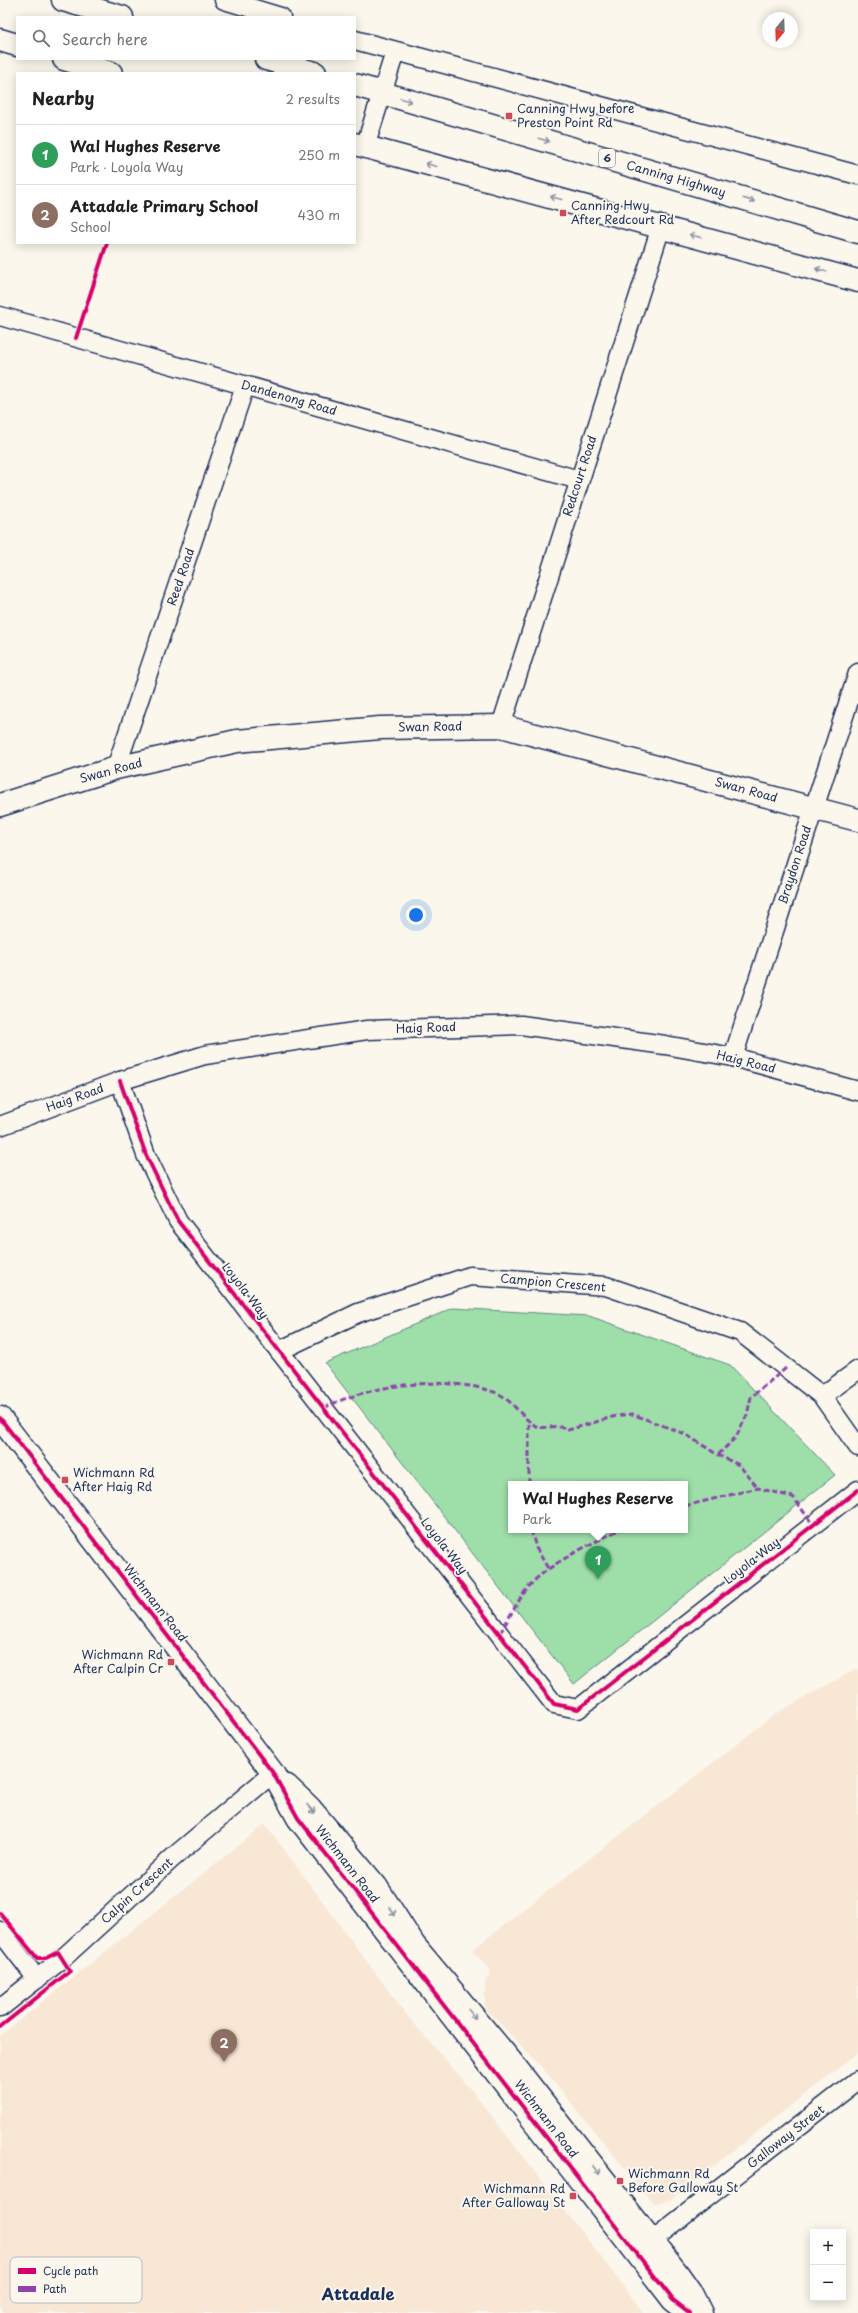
<!DOCTYPE html>
<html lang="en">
<head>
<meta charset="utf-8">
<style>
	:root { --surface:#fff; --page:#f6f6f6; --text:#202124; --muted:#757577; --line:#e0e0e0; --accent:#d1495b }
	body { margin:0; font-family:"Playpen Sans",sans-serif; background:var(--page); color:var(--text) }
	.controls { position:absolute; right:12px; bottom:12px; display:grid; overflow:hidden; border-radius:0px; box-shadow:0 2px 10px #0003 }
	.controls button { width:36px; height:36px; display:grid; place-items:center; padding:0; border:0; border-bottom:1px solid var(--line); background:var(--surface); color:var(--text); font:20px sans-serif }
	.compass { position:absolute; left:762px; top:12px; width:36px; height:36px; border-radius:50%; background:var(--surface); box-shadow:0 2px 10px #0003; rotate:199deg }
	.you { position:absolute; left:416px; top:915px; width:14px; height:14px; margin:-10px; border:3px solid #fff; border-radius:50%; background:#1a73e8; box-shadow:0 0 0 6px #1a73e833 }
	.badge { display:grid; place-items:center; width:26px; height:26px; border-radius:50%; background:var(--accent); color:#fff; font-size:13px; font-weight:700 }
	.pin { position:absolute; translate:-50% -33px; filter:drop-shadow(0 1px 2px #0008) }
	.pin::after { content:''; position:absolute; top:21px; width:14px; height:12px; background:inherit; clip-path:polygon(0 0,100% 0,50% 100%) }
	.popup { position:absolute; left:508px; top:1481px; width:180px; height:52px; box-sizing:border-box; display:grid; place-content:center; border-radius:0px; background:var(--surface); filter:drop-shadow(0 1px 3px #0005); font-size:13px; white-space:nowrap; color:var(--muted) }
	.popup b { font-size:15px; color:var(--text) }
	.popup::after { content:''; position:absolute; left:50%; top:100%; margin-left:-8px; border:8px solid transparent; border-top-color:var(--surface) }
	.list { margin:0; padding:0; list-style:none }
	h2 { display:flex; justify-content:space-between; align-items:center; height:52px; margin:0; padding:0 16px; font-size:17px }
	h2 small { font-size:13px; font-weight:400; color:var(--muted) }
	.list li { display:grid; grid-template-columns:26px 1fr auto; gap:12px; align-items:center; box-sizing:border-box; height:60px; padding:0 16px; border-top:1px solid var(--line) }
	.list b { display:block; font-size:15px; white-space:nowrap }
	.list p { margin:0; font-size:13px; white-space:nowrap; color:var(--muted) }
	.list em { font-size:13px; font-style:normal; color:var(--muted) }
	.icon { flex:none; width:22px; height:22px; fill:none; stroke:currentColor; stroke-width:2; stroke-linecap:round; stroke-linejoin:round }
	.map { position:relative; flex:none; width:858px; height:2313px; overflow:hidden }
	.search { position:absolute; background:var(--surface); box-shadow:0 2px 10px #0003; left:16px; top:16px; width:340px; height:44px; display:flex; align-items:center; gap:10px; box-sizing:border-box; padding:0 14px; border-radius:0px; color:var(--muted); font-size:15px }
	.panel { position:absolute; background:var(--surface); box-shadow:0 2px 10px #0003; left:16px; top:72px; width:340px; height:172px; border-radius:0px }
	.map>svg:first-child { display:block }
</style>
</head>
<body>
<div class="map">
<svg width="858" height="2313" viewBox="0 0 858 2313">
	<rect width="100%" height="100%" fill="#fbf7ec"/>
	<filter id="ink" filterUnits="userSpaceOnUse"><feTurbulence type="fractalNoise" baseFrequency=".025" numOctaves="2"/><feDisplacementMap in="SourceGraphic" scale="8" xChannelSelector="R" yChannelSelector="G"/><feConvolveMatrix kernelMatrix="1 2 1 2 8 2 1 2 1" color-interpolation-filters="sRGB"/></filter>
	<g filter="url(#ink)">
		<g fill="#f8e7d5">
			<polygon points="858,1668 858,2053 670,2200 653,2203 545,2071 485,2008 485,1983 491,1971 472,1950 778,1712"/>
			<polygon points="265,1824 405,2013 470,2088 644,2313 4,2313 0,2305 0,2036"/>
		</g>
		<path fill="#9edfa9" stroke="#5c8784" fill-rule="evenodd" d="M 453,1308 L 589,1316 L 730,1365 L 835,1475 L 574,1684 L 325,1363 ZM 511,1484 L 685,1484 L 685,1530 L 511,1530 Z"/>
		<g fill="none" stroke-linecap="round" stroke-linejoin="round">
			<defs>
				<g id="street">
					<polyline points="224,0 281,17"/>
					<polyline points="355,40 858,175"/>
					<polyline points="365,147 395,52"/>
					<polyline points="0,316 579,480"/>
					<polyline points="501,726 661,227"/>
					<polyline points="116,768 245,386"/>
					<polyline points="733,1057 858,673"/>
					<polyline points="120,1081 146,1155 178,1221 554,1704 578,1709 858,1490"/>
					<polyline points="0,1126 120,1081 205,1055 367,1030 521,1025 665,1045 733,1057 858,1091"/>
					<polyline points="279,1351 358,1313 470,1276 606,1286 740,1332 822,1396 858,1447"/>
					<polyline points="822,1396 858,1370"/>
					<polyline points="0,1931 37,1979"/>
					<polyline points="0,2008 62,1959 177,1854 273,1773"/>
					<polyline points="641,2249 858,2080"/>
				</g>
				<g id="secondary">
					<polyline points="0,805 116,768 237,741 380,728 501,726 858,820"/>
					<polyline points="0,1418 273,1773 298,1818 673,2300 690,2313"/>
					<polyline points="287,1786 310,1808 376,1886 414,1945 510,2060 678,2274 690,2291 701,2313"/>
				</g>
				<g id="highway">
					<polyline points="63,0 122,17"/>
					<polyline points="0,40 17,45"/>
					<polyline points="64,59 111,73"/>
					<polyline points="266,59 315,73"/>
					<polyline points="355,85 858,232"/>
					<polyline points="355,144 858,281"/>
				</g>
			</defs>
			<use href="#street" stroke="#1b2f5e" stroke-width="21"/>
			<use href="#secondary" stroke="#1b2f5e" stroke-width="25"/>
			<use href="#highway" stroke="#1b2f5e" stroke-width="25"/>
			<use href="#street" stroke="#fbf7ec" stroke-width="18"/>
			<use href="#secondary" stroke="#fbf7ec" stroke-width="22"/>
			<use href="#highway" stroke="#fbf7ec" stroke-width="22"/>
			<g stroke="#8e44ad" stroke-width="3" stroke-dasharray="6 3" stroke-linecap="butt">
				<path d="M 324,1408 C 370,1384 445,1375 494,1392 C 511,1397 521,1418 536,1426 C 546,1431 554,1422 568,1430 L 616,1416 L 632,1414 L 685,1434 L 718,1455 L 739,1465 L 758,1488"/>
				<polyline points="718,1455 736,1437 747,1415 751,1397 786,1368"/>
				<polyline points="529,1484 529,1422"/>
				<polyline points="685,1506 758,1488 793,1497 814,1526"/>
				<polyline points="531,1530 536,1548 549,1570"/>
				<path d="M 500,1633 C 510,1617 518,1599 531,1584 C 549,1564 594,1542 619,1530"/>
			</g>
			<defs>
				<g id="cycleway">
					<polyline points="76,338 107,243"/>
					<polyline points="120,1081 146,1155 178,1221 554,1704 578,1709 858,1490"/>
					<polyline points="0,1418 273,1773 298,1818 673,2300 690,2313"/>
					<polyline points="0,1913 37,1958 46,1958 58,1952 70,1971 0,2027"/>
				</g>
			</defs>
			<use href="#cycleway" stroke="#fbf7ec" stroke-width="6"/>
			<use href="#cycleway" stroke="#d6006c" stroke-width="4"/>
		</g>
		<defs><path id="oneway-shaft" d="M-6 0H5M1.5-3L5.5 0L1.5 3" fill="none" stroke-width="1.6" stroke-linecap="round" stroke-linejoin="round"/></defs>
		<g stroke="#8b93a5">
			<use href="#oneway-shaft" transform="translate(406 100) rotate(16)"/>
			<use href="#oneway-shaft" transform="translate(544 140) rotate(16)"/>
			<use href="#oneway-shaft" transform="translate(431 165) rotate(-165)"/>
			<use href="#oneway-shaft" transform="translate(556 198) rotate(-165)"/>
			<use href="#oneway-shaft" transform="translate(749 200) rotate(16)"/>
			<use href="#oneway-shaft" transform="translate(695 236) rotate(-165)"/>
			<use href="#oneway-shaft" transform="translate(821 270) rotate(-164)"/>
			<use href="#oneway-shaft" transform="translate(311 1809) rotate(49)"/>
			<use href="#oneway-shaft" transform="translate(392 1911) rotate(57)"/>
			<use href="#oneway-shaft" transform="translate(472 2014) rotate(50)"/>
			<use href="#oneway-shaft" transform="translate(596 2170) rotate(52)"/>
		</g>
	</g>
	<g fill="#d1495b" stroke="#fbf7ec" stroke-width="1.5">
		<rect x="505" y="112" width="8" height="8" rx="2"/>
		<rect x="559" y="209" width="8" height="8" rx="2"/>
		<rect x="61" y="1476" width="8" height="8" rx="2"/>
		<rect x="167" y="1658" width="8" height="8" rx="2"/>
		<rect x="616" y="2177" width="8" height="8" rx="2"/>
		<rect x="569" y="2192" width="8" height="8" rx="2"/>
	</g>
	<g text-anchor="middle" stroke-width="4" stroke-linejoin="round" paint-order="stroke">
		<rect fill="#fbf7ec" stroke="#5e6b89" stroke-width="1" x="599" y="149" width="16" height="18" rx="3"/>
		<g font-size="11" font-weight="bold" fill="#1b2f5e">
			<text x="607" y="162">6</text>
		</g>
		<g font-size="12" fill="#1b2f5e" stroke="#fbf7ec" text-anchor="start">
			<text x="517" y="113">Canning Hwy before<tspan x="517" dy="14">Preston Point Rd</tspan></text>
			<text x="571" y="210">Canning Hwy<tspan x="571" dy="14">After Redcourt Rd</tspan></text>
			<text x="73" y="1477">Wichmann Rd<tspan x="73" dy="14">After Haig Rd</tspan></text>
			<text x="163" y="1659" text-anchor="end">Wichmann Rd<tspan x="163" dy="14">After Calpin Cr</tspan></text>
			<text x="628" y="2178">Wichmann Rd<tspan x="628" dy="14">Before Galloway St</tspan></text>
			<text x="565" y="2193" text-anchor="end">Wichmann Rd<tspan x="565" dy="14">After Galloway St</tspan></text>
		</g>
		<g font-size="12" fill="#1b2f5e" stroke="#fbf7ec">
			<text transform="translate(676 179) rotate(16)" y="4">Canning Highway</text>
			<text transform="translate(289 398) rotate(16)" y="4">Dandenong Road</text>
			<text transform="translate(580 476) rotate(-72)" y="4">Redcourt Road</text>
			<text transform="translate(181 577) rotate(-71)" y="4">Reed Road</text>
			<text transform="translate(430 727) rotate(-1)" y="4">Swan Road</text>
			<text transform="translate(111 771) rotate(-15)" y="4">Swan Road</text>
			<text transform="translate(746 790) rotate(15)" y="4">Swan Road</text>
			<text transform="translate(795 865) rotate(-72)" y="4">Braydon Road</text>
			<text transform="translate(426 1028) rotate(-2)" y="4">Haig Road</text>
			<text transform="translate(746 1062) rotate(14)" y="4">Haig Road</text>
			<text transform="translate(75 1098) rotate(-20)" y="4">Haig Road</text>
			<text transform="translate(553 1283) rotate(5)" y="4">Campion Crescent</text>
			<text transform="translate(245 1291) rotate(52)" y="4">Loyola Way</text>
			<text transform="translate(444 1546) rotate(52)" y="4">Loyola Way</text>
			<text transform="translate(752 1561) rotate(-38)" y="4">Loyola Way</text>
			<text transform="translate(155 1603) rotate(52)" y="4">Wichmann Road</text>
			<text transform="translate(347 1864) rotate(52)" y="4">Wichmann Road</text>
			<text transform="translate(137 1891) rotate(-42)" y="4">Calpin Crescent</text>
			<text transform="translate(546 2119) rotate(52)" y="4">Wichmann Road</text>
			<text transform="translate(786 2137) rotate(-38)" y="4">Galloway Street</text>
		</g>
		<g font-size="16" font-weight="bold" fill="#1b2f5e" stroke="#fbf7ec">
			<text x="358" y="2300">Attadale</text>
		</g>
	</g>
	<rect x="10" y="2257" width="132" height="46" rx="6" fill="#fbf7ec" stroke="#b8bbc1" stroke-width="1"/>
	<rect x="18" y="2268" width="18" height="6" fill="#d6006c"/>
	<rect x="18" y="2286" width="18" height="6" fill="#8e44ad"/>
	<g font-size="11" fill="#1b2f5e">
		<text x="43" y="2275">Cycle path</text>
		<text x="43" y="2293">Path</text>
	</g>
</svg>
<div class="controls">
<button>+</button>
<button>−</button>
</div>
<svg class="compass" viewBox="-18 -18 36 36"><path d="M0-13l5 13h-10z" fill="#e53935"/><path d="M0 13l5-13h-10z" fill="#757577"/></svg>
<div class="you"></div>
<div class="pin badge" style="left:598px;top:1579px;background:#2e9e5b">1</div>
<div class="popup"><b>Wal Hughes Reserve</b>Park</div>
<div class="pin badge" style="left:224px;top:2062px;background:#8d6e63">2</div>
<div class="search"><svg class="icon" aria-label="search" viewBox="0 0 24 24"><circle cx="10" cy="10" r="6"/><path d="M15 15l6 6"/></svg>Search here</div>
<section class="panel">
<h2>Nearby<small>2 results</small></h2>
<ul class="list">
<li><span class="badge" style="background:#2e9e5b">1</span><div><b>Wal Hughes Reserve</b><p>Park · Loyola Way</p></div><em>250 m</em></li>
<li><span class="badge" style="background:#8d6e63">2</span><div><b>Attadale Primary School</b><p>School</p></div><em>430 m</em></li>
</ul>
</section>
</div>
</body>
</html>
